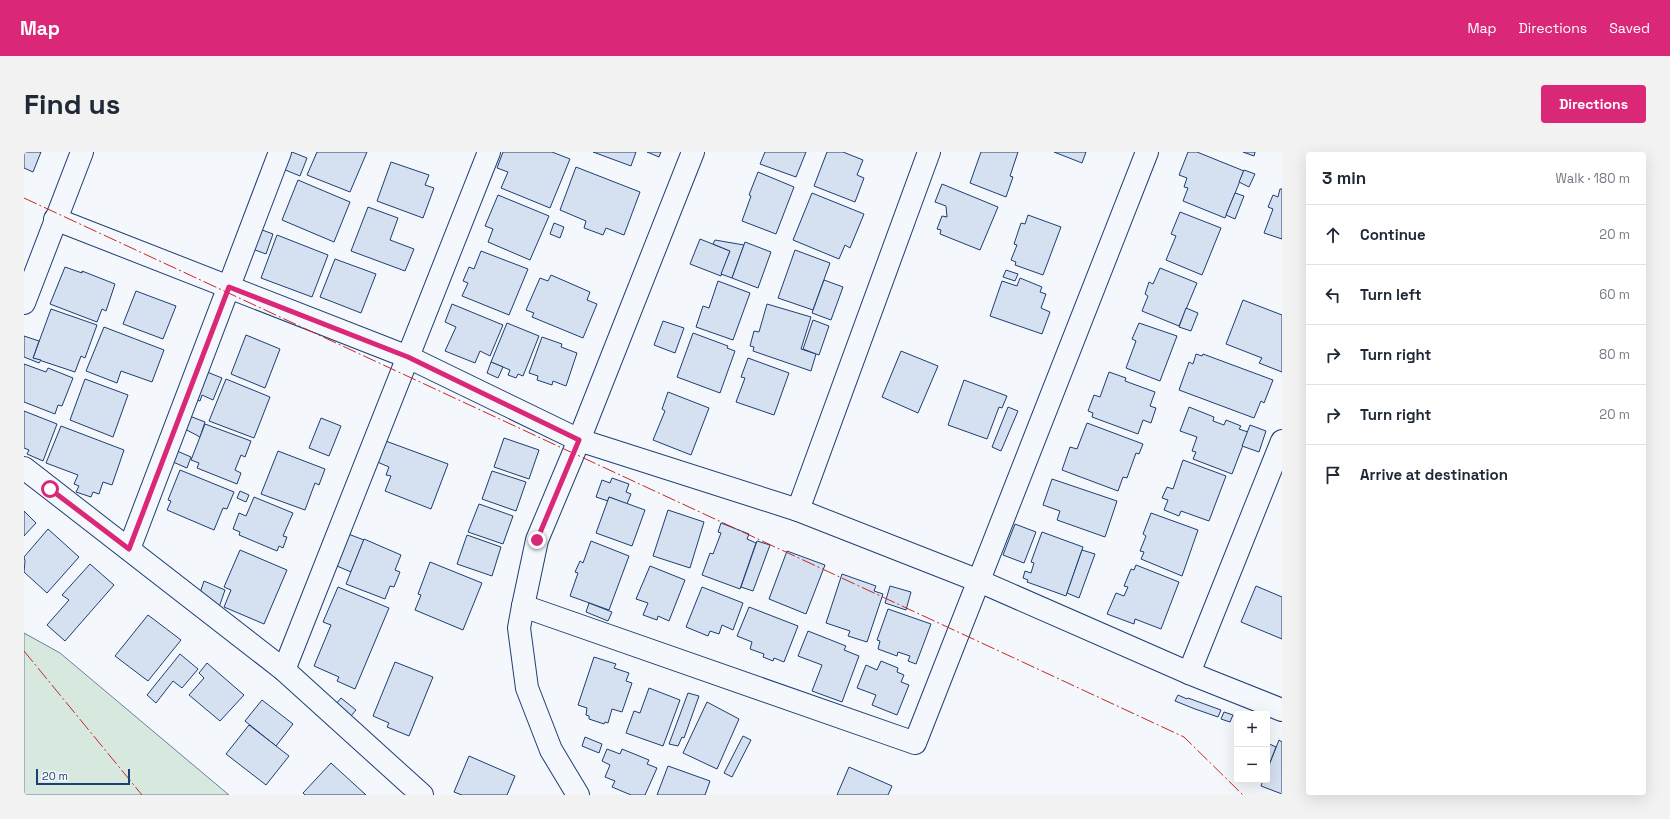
<!DOCTYPE html>
<html lang="en">
<head>
<meta charset="utf-8">
<style>
	:root { --surface:#fff; --page:#f2f2f3; --text:#1f2937; --muted:#747a83; --line:#e0e1e3; --accent:#db2777 }
	body { margin:0; font-family:"Space Grotesk",sans-serif; background:var(--page); color:var(--text) }
	.controls { position:absolute; right:12px; bottom:12px; display:grid; overflow:hidden; border-radius:4px; box-shadow:0 4px 16px #0002 }
	.controls button { width:36px; height:36px; display:grid; place-items:center; padding:0; border:0; border-bottom:1px solid var(--line); background:var(--surface); color:var(--text); font:20px sans-serif }
	.scale { position:absolute; left:12px; bottom:10px; width:94px; box-sizing:border-box; padding-left:4px; border:2px solid #1d3f73; border-top:0; font-size:11px; line-height:14px; white-space:nowrap; color:#1d3f73; -webkit-text-stroke:3px #f4f7fb; paint-order:stroke }
	.stop { position:absolute; width:12px; height:12px; margin:-9px; border:3px solid #db2777; border-radius:50%; background:#fff }
	.stop.end { background:#db2777; border-color:#fff; box-shadow:0 1px 4px #0008 }
	.list { margin:0; padding:0; list-style:none }
	h2 { display:flex; justify-content:space-between; align-items:center; height:52px; margin:0; padding:0 16px; font-size:17px }
	h2 small { font-size:13px; font-weight:400; color:var(--muted) }
	.list li { display:grid; grid-template-columns:26px 1fr auto; gap:12px; align-items:center; box-sizing:border-box; height:60px; padding:0 16px; border-top:1px solid var(--line) }
	.list b { display:block; font-size:15px; white-space:nowrap }
	.list em { font-size:13px; font-style:normal; color:var(--muted) }
	.icon { flex:none; width:22px; height:22px; fill:none; stroke:currentColor; stroke-width:2; stroke-linecap:round; stroke-linejoin:round }
	.map { position:relative; flex:none; width:1258px; height:643px; overflow:hidden; border-radius:4px }
	header { display:flex; align-items:center; gap:24px; box-sizing:border-box; height:56px; padding:0 20px; background:var(--accent); color:#fff }
	header strong { font-size:19px }
	nav { display:flex; gap:22px; margin-inline-start:auto; font-size:14px }
	.intro { display:flex; align-items:center; justify-content:space-between; box-sizing:border-box; height:96px; padding:0 24px }
	h1 { margin:0; font-size:28px }
	.button { padding:10px 18px; border-radius:4px; background:var(--accent); color:#fff; font-size:14px; font-weight:700 }
	main { display:flex; gap:24px; padding:0 24px }
	aside { flex:1; background:var(--surface); border-radius:4px; box-shadow:0 4px 16px #0002 }
	.map>svg:first-child { display:block }
</style>
</head>
<body>
<header>
<strong>Map</strong>
<nav><a>Map</a><a>Directions</a><a>Saved</a></nav>
</header>
<div class="intro"><h1>Find us</h1><a class="button">Directions</a></div>
<main>
<div class="map">
<svg width="1258" height="643" viewBox="0 0 1258 643">
	<rect width="100%" height="100%" fill="#f4f7fb"/>
	<polygon fill="#d7e8df" stroke="#687fa3" points="0,481 36,501 205,643 0,643"/>
	<g fill="#d5e0f0" stroke="#1d3f73">
		<polygon points="0,0 17,0 9,20 0,16"/>
		<polygon points="260,0 268,0 283,6 276,24 254,15"/>
		<polygon points="293,0 343,0 326,40 283,23"/>
		<polygon points="479,0 528,0 546,7 526,56 477,36 484,20 473,16"/>
		<polygon points="569,0 612,0 607,14"/>
		<polygon points="623,0 637,0 635,5"/>
		<polygon points="741,0 782,0 772,25 736,12"/>
		<polygon points="803,0 819,0 839,8 833,23 840,26 831,50 790,34"/>
		<polygon points="957,0 994,0 986,24 989,25 982,45 946,31"/>
		<polygon points="1030,0 1062,0 1058,11"/>
		<polygon points="1164,0 1173,0 1220,19 1201,66 1159,49 1164,36 1160,35 1163,26 1155,23"/>
		<polygon points="1219,0 1231,0 1230,4"/>
		<polygon points="367,10 405,23 401,33 410,36 399,66 353,49"/>
		<polygon points="552,15 616,40 600,83 582,76 579,83 560,76 562,69 536,58"/>
		<polygon points="1220,18 1231,22 1225,35 1215,30"/>
		<polygon points="734,20 770,35 752,82 718,69 727,44 725,43"/>
		<polygon points="274,28 326,50 310,90 258,68"/>
		<polygon points="918,32 974,55 956,98 916,82 917,78 913,77 918,64 923,65 922,54 911,50"/>
		<polygon points="1256,37 1258,37 1258,87 1240,81 1249,57 1244,55 1249,43 1254,45"/>
		<polygon points="788,41 840,62 826,96 821,93 815,107 769,88"/>
		<polygon points="1211,41 1220,44 1211,67 1202,63"/>
		<polygon points="474,43 525,64 506,108 464,90 469,77 461,74"/>
		<polygon points="344,55 374,66 366,88 390,97 381,119 327,99"/>
		<polygon points="1156,60 1197,76 1178,123 1142,108 1152,84 1147,82"/>
		<polygon points="1004,63 1037,75 1019,123 991,113 992,110 987,108 993,93 990,92 997,71 1001,72"/>
		<polygon points="530,71 540,75 536,86 526,82"/>
		<polygon points="230,75 249,82 242,102 223,95"/>
		<polygon points="253,83 304,103 288,145 237,126"/>
		<polygon points="676,87 706,99 697,124 666,112"/>
		<polygon points="691,88 720,93 708,126 697,122 706,99 689,92"/>
		<polygon points="721,90 747,100 734,136 708,126"/>
		<polygon points="771,98 806,111 789,158 754,146"/>
		<polygon points="457,99 504,117 485,163 438,144 444,131 439,129 445,115 450,117"/>
		<polygon points="311,107 352,122 337,161 296,145"/>
		<polygon points="41,115 58,121 58,119 91,132 82,159 78,157 73,170 26,152"/>
		<polygon points="1136,116 1173,131 1155,174 1118,159 1124,144 1121,142 1125,130 1129,132"/>
		<polygon points="982,118 994,122 991,129 979,125"/>
		<polygon points="527,123 566,140 563,148 573,152 559,186 508,165 510,161 502,158 516,126 524,129"/>
		<polygon points="996,126 1018,135 1016,140 1022,142 1017,156 1026,160 1018,182 966,164 978,129 993,134"/>
		<polygon points="800,128 819,135 807,168 788,161"/>
		<polygon points="694,129 726,141 709,188 672,175 679,154 685,156"/>
		<polygon points="112,139 152,154 139,187 99,172"/>
		<polygon points="1219,148 1258,163 1258,220 1235,211 1238,206 1202,192"/>
		<polygon points="428,152 479,173 466,204 456,199 451,211 421,199 432,175 421,170"/>
		<polygon points="743,152 787,165 777,197 792,202 787,219 729,199 730,195 726,194 730,179 735,180"/>
		<polygon points="1162,156 1174,161 1167,179 1155,175"/>
		<polygon points="27,157 73,173 61,206 57,204 51,220 9,206"/>
		<polygon points="789,168 805,174 795,203 779,197"/>
		<polygon points="639,169 660,176 651,201 630,193"/>
		<polygon points="483,171 515,184 499,224 494,222 492,226 484,223 486,218 467,210"/>
		<polygon points="1115,171 1153,184 1136,229 1102,216 1112,189 1108,187"/>
		<polygon points="80,175 140,198 128,230 97,219 93,231 62,219"/>
		<polygon points="669,181 704,194 703,196 711,199 696,241 653,225"/>
		<polygon points="222,183 256,197 241,236 207,222"/>
		<polygon points="0,184 15,189 9,206 17,208 15,211 0,205"/>
		<polygon points="518,185 538,192 537,195 553,201 542,234 529,229 528,233 513,228 514,224 505,221"/>
		<polygon points="877,199 914,214 894,261 858,245"/>
		<polygon points="1172,202 1178,204 1179,202 1249,228 1240,251 1237,249 1230,266 1155,238 1165,210 1169,212"/>
		<polygon points="724,206 765,221 750,263 712,250 721,226 717,225"/>
		<polygon points="467,210 479,215 474,226 463,221"/>
		<polygon points="0,212 22,220 24,216 49,226 38,254 34,253 31,262 0,250"/>
		<polygon points="178,218 198,226 189,248 178,243 176,249 168,246"/>
		<polygon points="1085,220 1102,226 1101,229 1131,240 1126,254 1132,256 1127,271 1119,268 1114,282 1068,265 1069,261 1064,259 1070,243 1076,245"/>
		<polygon points="61,227 104,243 89,285 46,268"/>
		<polygon points="202,227 246,245 230,286 185,269"/>
		<polygon points="940,228 983,244 978,256 975,255 963,287 924,273"/>
		<polygon points="644,240 685,256 667,303 629,288 641,259 638,257"/>
		<polygon points="984,255 994,259 977,299 968,295"/>
		<polygon points="1165,255 1190,265 1189,269 1200,273 1202,268 1217,274 1215,277 1224,280 1208,322 1169,307 1172,300 1168,299 1173,285 1156,279"/>
		<polygon points="0,259 33,272 19,309 3,302 5,298 0,296"/>
		<polygon points="163,263 181,270 176,285 159,276"/>
		<polygon points="297,266 317,274 305,304 285,296"/>
		<polygon points="1063,271 1119,292 1115,302 1112,301 1103,326 1099,325 1094,339 1038,318 1046,295 1053,297"/>
		<polygon points="181,272 227,289 221,305 217,303 211,318 217,321 213,332 173,316 175,311 167,308"/>
		<polygon points="1226,273 1242,279 1235,300 1218,294"/>
		<polygon points="37,274 100,298 88,333 79,330 75,342 69,340 67,345 52,340 55,334 50,332 54,323 22,311"/>
		<polygon points="480,286 515,298 505,327 470,315"/>
		<polygon points="359,288 424,312 407,357 361,339 367,324 362,323 365,315 351,309"/>
		<polygon points="146,296 167,305 163,316 142,307"/>
		<polygon points="254,299 301,317 295,333 291,331 281,358 237,342"/>
		<polygon points="1159,308 1202,324 1185,369 1157,359 1155,364 1140,358 1144,348 1138,346 1143,335 1149,337"/>
		<polygon points="156,318 210,340 203,357 199,356 190,378 143,358 147,349 144,348"/>
		<polygon points="468,319 502,330 492,359 458,347"/>
		<polygon points="588,326 605,332 602,340 607,342 603,352 585,345 584,349 572,345 578,328 586,331"/>
		<polygon points="1028,327 1093,349 1081,385 1033,368 1036,359 1019,353"/>
		<polygon points="216,339 225,343 222,350 213,346"/>
		<polygon points="230,345 269,361 259,384 263,385 259,396 255,394 253,399 215,383 216,380 209,377 215,361 222,364"/>
		<polygon points="585,345 621,358 608,394 572,381"/>
		<polygon points="455,352 489,364 479,392 444,380"/>
		<polygon points="644,358 680,370 666,416 629,404"/>
		<polygon points="0,359 12,371 0,384"/>
		<polygon points="1127,361 1174,378 1158,424 1117,407 1120,400 1116,399 1122,384 1119,382"/>
		<polygon points="697,371 725,382 723,387 732,391 716,437 678,423 686,401 689,402 697,381 694,380"/>
		<polygon points="991,372 1012,380 1000,411 979,403"/>
		<polygon points="24,377 55,405 23,441 0,420 1,409 0,405"/>
		<polygon points="319,380 340,388 327,420 306,411"/>
		<polygon points="1018,380 1059,395 1042,444 1003,430 1004,428 999,426 1001,419 1007,421 1010,411 1007,410"/>
		<polygon points="443,383 477,395 468,424 433,412"/>
		<polygon points="340,387 377,403 371,418 376,420 370,435 366,434 361,447 322,432"/>
		<polygon points="567,389 605,404 585,458 546,444 554,421 551,420 556,409 559,411"/>
		<polygon points="733,389 746,393 729,439 717,435"/>
		<polygon points="216,398 263,418 240,472 200,455 207,438 200,435"/>
		<polygon points="1058,398 1071,402 1055,446 1043,441"/>
		<polygon points="763,399 801,413 782,462 745,447"/>
		<polygon points="406,410 458,431 439,478 391,458 397,443 394,442"/>
		<polygon points="66,412 90,433 41,489 23,473 45,448 38,443"/>
		<polygon points="1112,413 1155,430 1137,477 1111,467 1110,472 1083,462 1092,441 1100,444 1104,435 1100,434 1107,417 1110,418"/>
		<polygon points="626,414 661,428 645,469 634,464 633,468 619,463 624,451 612,447"/>
		<polygon points="818,422 852,434 850,439 859,442 843,490 824,484 826,479 802,471"/>
		<polygon points="180,429 201,438 193,461 172,453"/>
		<polygon points="866,434 887,440 882,458 861,451"/>
		<polygon points="1232,434 1258,445 1258,487 1217,470"/>
		<polygon points="314,435 365,456 331,537 313,529 315,525 290,514 307,473 299,470"/>
		<polygon points="678,435 719,451 709,478 698,473 695,482 686,479 684,484 662,475"/>
		<polygon points="565,451 588,460 584,469 562,460"/>
		<polygon points="725,455 774,474 760,510 750,506 749,509 739,505 740,502 726,497 728,490 713,484"/>
		<polygon points="864,457 907,472 892,512 884,509 886,504 874,500 873,504 854,497 856,489 853,488"/>
		<polygon points="124,463 157,488 124,529 91,504"/>
		<polygon points="784,479 822,494 820,498 835,504 818,550 788,539 798,513 774,504"/>
		<polygon points="156,502 174,517 158,536 149,529 132,551 123,543"/>
		<polygon points="570,505 592,512 590,516 605,521 602,529 608,531 598,560 588,557 584,571 581,570 580,572 565,567 565,564 562,563 563,556 554,553"/>
		<polygon points="857,509 874,516 873,520 880,523 877,530 885,533 873,563 848,553 852,543 833,536 842,513 853,518"/>
		<polygon points="371,510 409,525 385,584 363,575 365,571 349,564"/>
		<polygon points="183,511 220,543 196,569 165,543 180,526 175,521"/>
		<polygon points="625,536 656,548 639,594 602,581 610,559 616,561"/>
		<polygon points="664,541 675,544 660,586 658,585 654,594 645,592"/>
		<polygon points="1154,543 1163,547 1164,546 1197,558 1194,565 1171,557 1151,549"/>
		<polygon points="317,546 332,558 321,571 306,559"/>
		<polygon points="238,548 269,572 252,594 221,569"/>
		<polygon points="683,550 715,567 693,617 659,601"/>
		<polygon points="1200,560 1209,563 1206,570 1197,567"/>
		<polygon points="225,573 265,604 242,633 202,602"/>
		<polygon points="719,584 727,588 708,625 700,621"/>
		<polygon points="561,585 578,592 575,601 558,594"/>
		<polygon points="1255,588 1258,590 1258,642 1237,634 1239,628 1243,628 1243,618"/>
		<polygon points="1243,591 1252,595 1243,618"/>
		<polygon points="583,597 596,602 598,597 625,608 623,612 633,616 621,643 607,643 588,635 591,629 581,625 586,613 578,609"/>
		<polygon points="445,604 491,624 483,643 438,643 430,640"/>
		<polygon points="307,611 342,643 281,643 279,641"/>
		<polygon points="644,614 686,629 681,643 633,643"/>
		<polygon points="825,615 868,634 864,643 813,643"/>
	</g>
	<g fill="none" stroke-linecap="round" stroke-linejoin="round">
		<defs>
			<g id="minor">
				<polyline points="31,67 384,205 555,288 774,358 955,429 1165,521 1258,558"/>
				<polyline points="0,151 58,0"/>
				<polyline points="0,316 260,518 398,643"/>
				<polyline points="774,358 905,0"/>
				<polyline points="105,397 256,0"/>
				<polyline points="499,454 891,591 1123,0"/>
				<polyline points="260,518 465,0"/>
				<polyline points="1165,521 1258,289"/>
				<polyline points="554,643 527,598 503,536 495,476 499,454 513,388 555,288 669,0"/>
			</g>
		</defs>
		<use href="#minor" stroke="#1d3f73" stroke-width="24"/>
		<use href="#minor" stroke="#f4f7fb" stroke-width="22"/>
		<g stroke="#c62828" stroke-width="1" stroke-dasharray="14 3 2 3" stroke-linecap="butt">
			<polyline points="0,46 1160,585 1219,643"/>
			<polyline points="0,499 118,643"/>
		</g>
	</g>
	<g fill="none" stroke-linecap="round" stroke-linejoin="round">
		<polyline stroke="#db2777" stroke-width="5" points="26,337 105,397 205,135 384,205 555,288 513,388"/>
	</g>
</svg>
<div class="controls">
<button>+</button>
<button>−</button>
</div>
<div class="scale">20 m</div>
<div class="stop" style="left:26px;top:337px"></div>
<div class="stop end" style="left:513px;top:388px"></div>
</div>
<aside>
<h2>3 min<small>Walk · 180 m</small></h2>
<ul class="list">
<li><svg class="icon" aria-label="ahead" viewBox="0 0 24 24"><path d="M12 20V5M6 11l6-6 6 6"/></svg><div><b>Continue</b></div><em>20 m</em></li>
<li><svg class="icon" aria-label="left" viewBox="0 0 24 24"><path d="M17 20v-9H6M10 6l-5 5 5 5"/></svg><div><b>Turn left</b></div><em>60 m</em></li>
<li><svg class="icon" aria-label="right" viewBox="0 0 24 24"><path d="M7 20v-9h11M14 6l5 5-5 5"/></svg><div><b>Turn right</b></div><em>80 m</em></li>
<li><svg class="icon" aria-label="right" viewBox="0 0 24 24"><path d="M7 20v-9h11M14 6l5 5-5 5"/></svg><div><b>Turn right</b></div><em>20 m</em></li>
<li><svg class="icon" aria-label="arrive" viewBox="0 0 24 24"><path d="M6 21V4h12l-3 4 3 4H6"/></svg><div><b>Arrive at destination</b></div></li>
</ul>
</aside>
</main>
</body>
</html>
